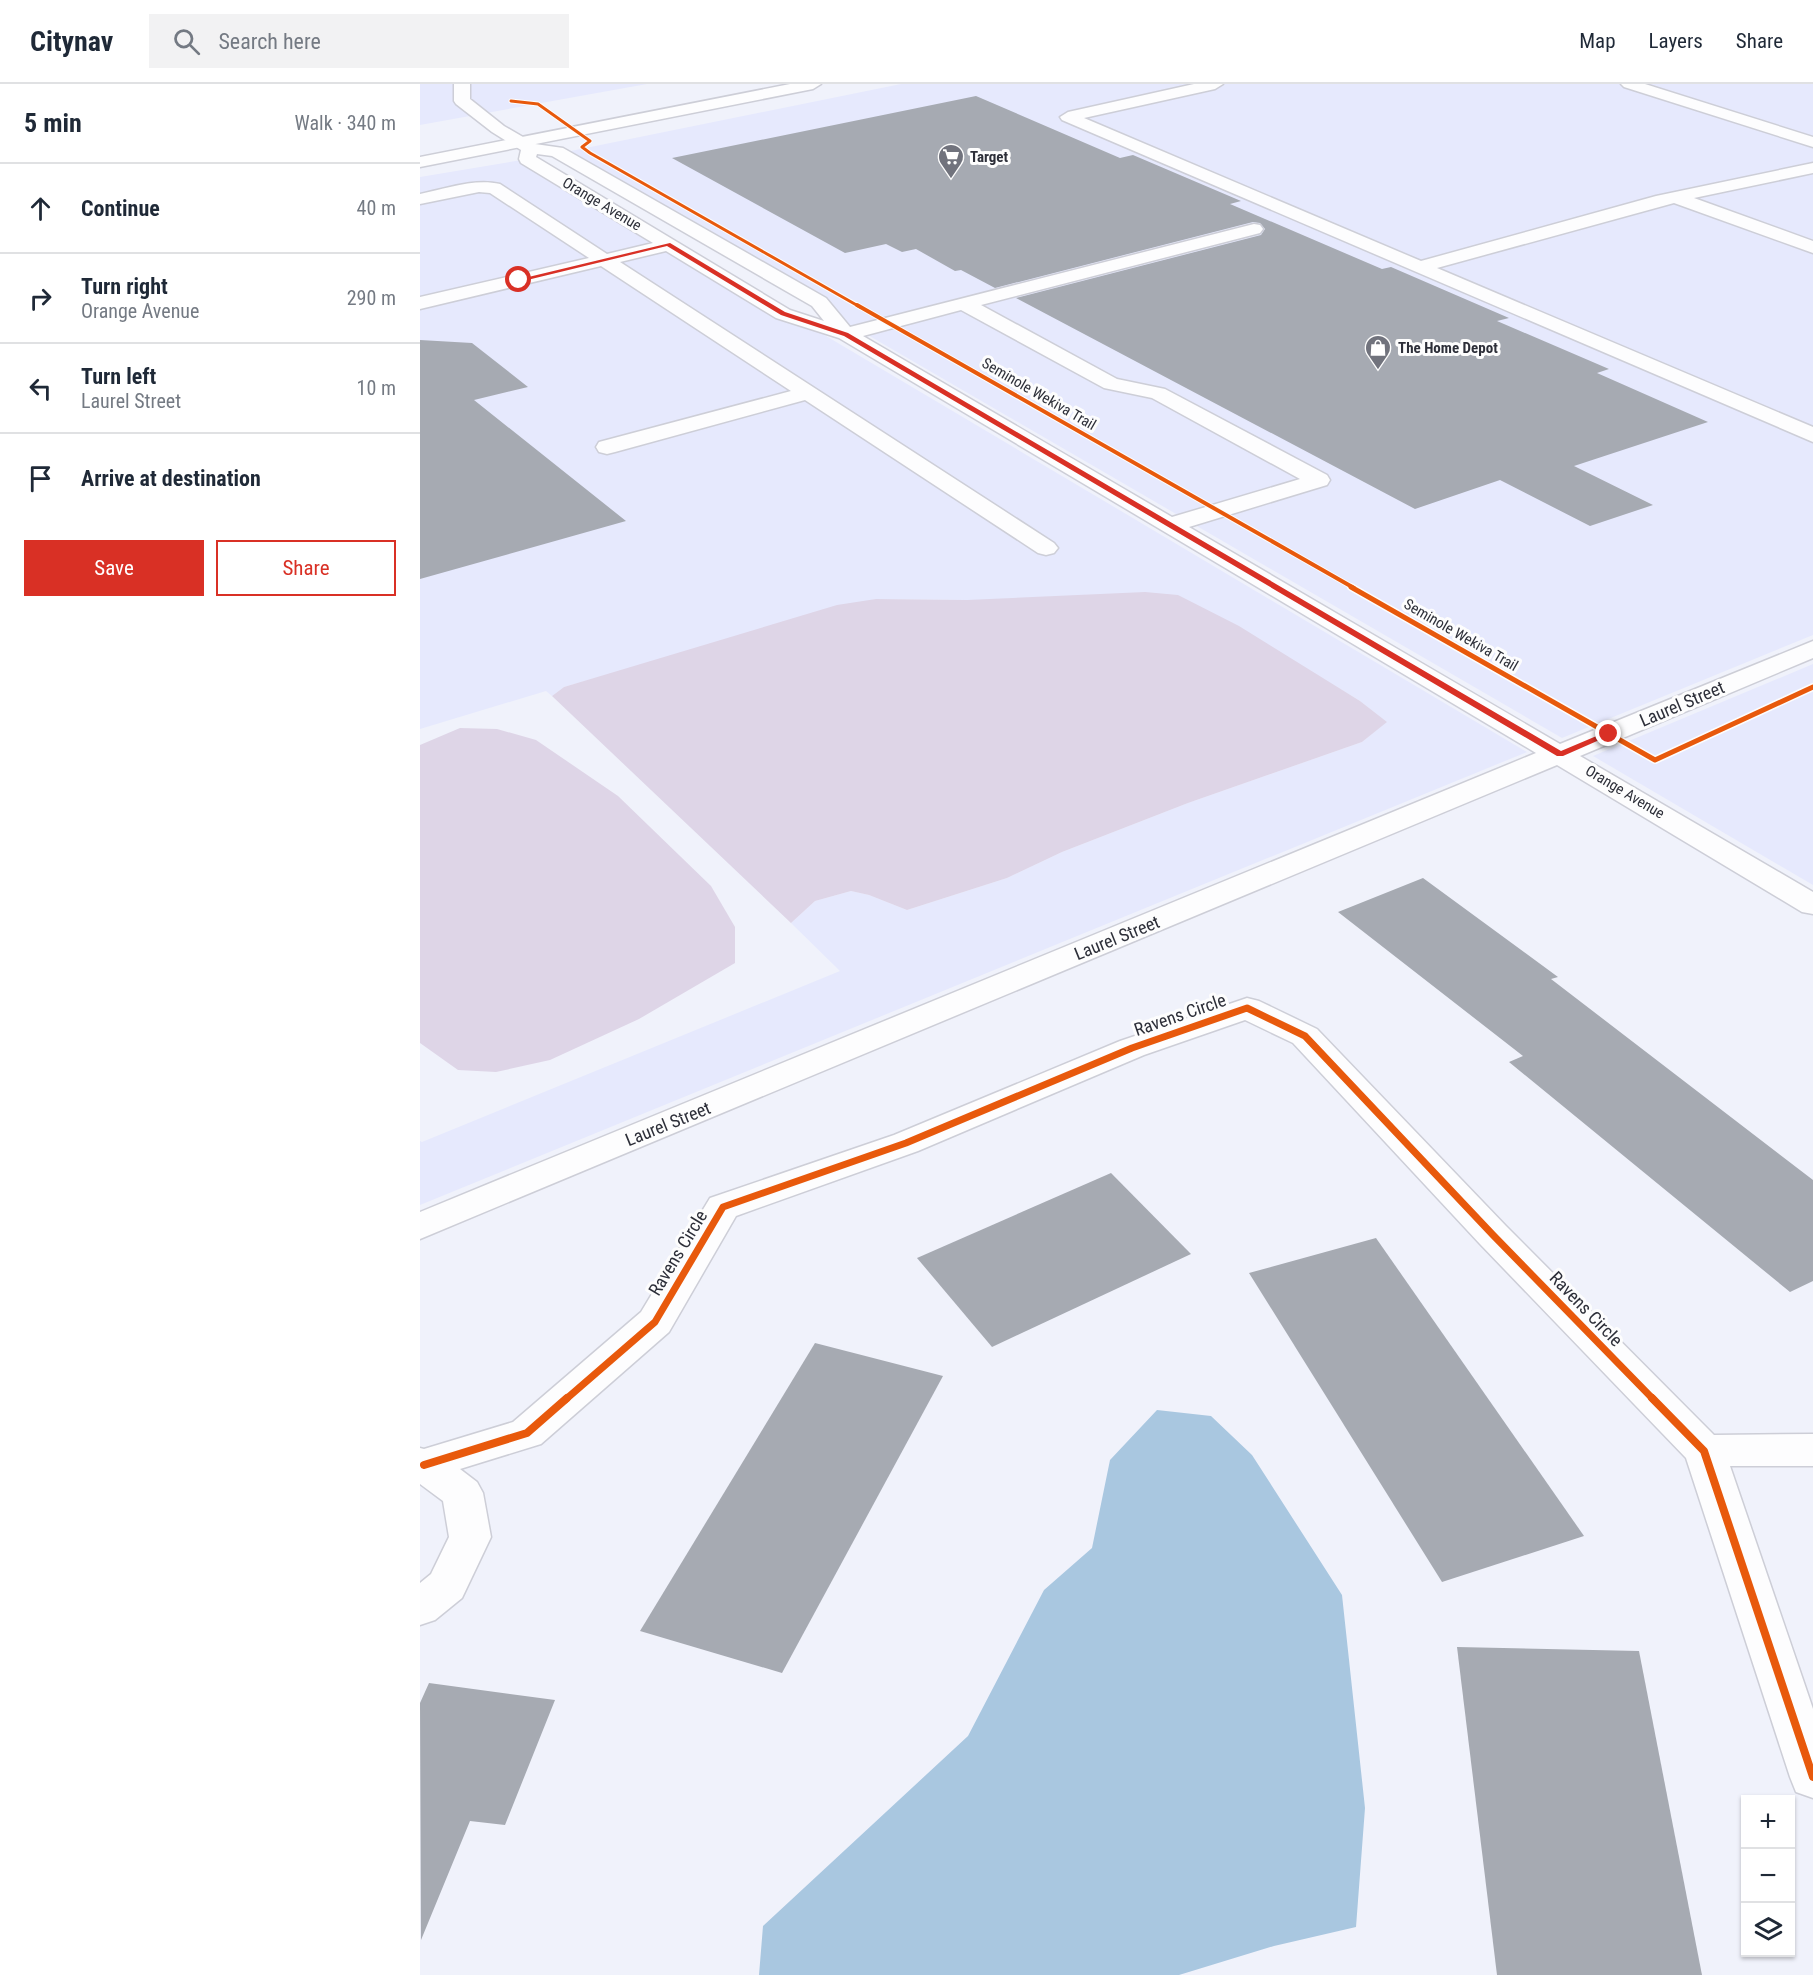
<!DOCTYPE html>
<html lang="en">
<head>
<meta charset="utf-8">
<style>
	:root { --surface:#fff; --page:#f2f2f3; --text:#1f2937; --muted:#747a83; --line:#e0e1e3; --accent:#d93025 }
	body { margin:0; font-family:"Roboto Condensed",sans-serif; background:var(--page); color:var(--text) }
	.controls { position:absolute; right:18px; bottom:18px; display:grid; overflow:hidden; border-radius:0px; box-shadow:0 2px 4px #0004 }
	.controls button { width:54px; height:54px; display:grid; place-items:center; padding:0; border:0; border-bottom:2px solid var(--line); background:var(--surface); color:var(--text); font:30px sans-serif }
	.stop { position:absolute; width:18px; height:18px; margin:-14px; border:4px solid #d93025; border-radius:50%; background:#fff }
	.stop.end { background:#d93025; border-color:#fff; box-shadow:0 2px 6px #0008 }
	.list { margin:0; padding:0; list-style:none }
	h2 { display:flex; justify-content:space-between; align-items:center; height:78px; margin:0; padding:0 24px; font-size:26px }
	h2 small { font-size:20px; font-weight:400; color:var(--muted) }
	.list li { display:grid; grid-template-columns:39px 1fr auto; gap:18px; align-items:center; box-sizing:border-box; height:90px; padding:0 24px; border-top:2px solid var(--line) }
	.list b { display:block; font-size:22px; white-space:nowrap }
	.list p { margin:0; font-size:20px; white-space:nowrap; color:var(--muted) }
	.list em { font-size:20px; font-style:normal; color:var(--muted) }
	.actions { display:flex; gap:12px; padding:18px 24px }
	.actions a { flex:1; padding:14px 0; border:2px solid var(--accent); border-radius:0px; text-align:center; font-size:21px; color:var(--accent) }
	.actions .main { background:var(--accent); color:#fff }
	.icon { flex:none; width:33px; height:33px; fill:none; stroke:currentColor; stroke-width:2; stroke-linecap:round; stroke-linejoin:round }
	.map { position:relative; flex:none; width:1393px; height:1891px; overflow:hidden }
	header { display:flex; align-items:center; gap:36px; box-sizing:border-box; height:84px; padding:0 30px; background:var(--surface); border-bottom:2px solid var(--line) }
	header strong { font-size:28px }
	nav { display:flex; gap:33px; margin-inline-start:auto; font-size:21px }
	.search { width:420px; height:54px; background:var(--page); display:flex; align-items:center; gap:15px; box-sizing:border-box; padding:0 21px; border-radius:0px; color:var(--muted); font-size:22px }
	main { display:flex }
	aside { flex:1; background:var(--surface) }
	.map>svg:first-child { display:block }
</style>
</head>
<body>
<header>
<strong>Citynav</strong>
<div class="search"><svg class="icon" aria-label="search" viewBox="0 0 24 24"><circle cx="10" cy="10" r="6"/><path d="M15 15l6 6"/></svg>Search here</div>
<nav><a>Map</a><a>Layers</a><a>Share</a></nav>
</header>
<main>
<aside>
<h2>5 min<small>Walk · 340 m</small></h2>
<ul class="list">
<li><svg class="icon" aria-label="ahead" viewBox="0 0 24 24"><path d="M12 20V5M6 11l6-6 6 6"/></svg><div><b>Continue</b></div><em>40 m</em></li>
<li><svg class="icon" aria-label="right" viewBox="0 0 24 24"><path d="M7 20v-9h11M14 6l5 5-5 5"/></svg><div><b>Turn right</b><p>Orange Avenue</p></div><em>290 m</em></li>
<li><svg class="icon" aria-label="left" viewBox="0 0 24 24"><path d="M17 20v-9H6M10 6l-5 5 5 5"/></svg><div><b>Turn left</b><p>Laurel Street</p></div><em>10 m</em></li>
<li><svg class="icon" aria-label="arrive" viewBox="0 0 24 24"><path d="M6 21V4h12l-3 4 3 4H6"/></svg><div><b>Arrive at destination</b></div></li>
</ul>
<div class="actions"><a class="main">Save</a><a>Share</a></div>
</aside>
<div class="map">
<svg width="1393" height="1891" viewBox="0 0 1393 1891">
	<rect width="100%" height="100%" fill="#f0f2fb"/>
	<g fill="#e6e9fd">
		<polygon points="0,0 227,0 0,41"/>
		<polygon points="481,0 1393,0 1393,551 1142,654 136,70"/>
		<polygon points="108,75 1107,668 0,1121 0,1057 2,1058 420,887 371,839 395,817 431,807 449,811 487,826 587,794 642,768 768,719 942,658 966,638 940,617 880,581 547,516 456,515 144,603 132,612 126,607 0,645 0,93"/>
		<polygon points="1393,580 1393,801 1173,672"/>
	</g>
	<g fill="#ded5e7">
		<polygon points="725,508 758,511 819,542 940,617 967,638 942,658 768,719 642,768 587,794 487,826 449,811 431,807 395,817 371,839 132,612 144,603 417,521 456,515 547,516"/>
		<polygon points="40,644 77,645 116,656 198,712 291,802 315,843 315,879 219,935 130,976 76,988 38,986 0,959 0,661"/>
	</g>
	<polygon fill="#a9c7e0" points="737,1326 791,1332 832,1371 922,1511 945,1724 936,1843 854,1862 759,1891 339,1891 343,1842 548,1652 624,1506 672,1464 690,1376"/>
	<g fill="#a6aab2">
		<polygon points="556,12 700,74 713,71 821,117 810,120 962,185 971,183 1089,234 1077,237 1189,285 1177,289 1288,338 1154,382 1233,421 1170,442 1080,396 995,425 596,214 841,151 845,145 840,139 833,138 575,204 541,186 535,187 496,165 482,168 466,160 425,169 252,74"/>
		<polygon points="0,256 52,259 108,303 54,316 206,437 0,495"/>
		<polygon points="1003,794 1138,893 1131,895 1393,1096 1393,1197 1370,1208 1089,978 1103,972 918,828"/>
		<polygon points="691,1089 771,1170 572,1263 497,1174"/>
		<polygon points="956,1154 1164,1452 1022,1498 829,1189"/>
		<polygon points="395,1259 523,1292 362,1589 220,1547"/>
		<polygon points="1037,1563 1219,1567 1282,1891 1077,1891"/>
		<polygon points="9,1599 135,1616 85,1741 50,1737 1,1856 0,1619"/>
	</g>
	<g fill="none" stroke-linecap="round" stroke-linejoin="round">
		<defs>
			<g id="minor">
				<path d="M 34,0 L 50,0 L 50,15 L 84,42 L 115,60 L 143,64 L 406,214 L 430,243 L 834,140 L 840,141 L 843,145 L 840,149 L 561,221 L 697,295 L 745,305 L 907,391 L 910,396 L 907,401 L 769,443 L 1140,660 L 1393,557 L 1393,574 L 1160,672 L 1393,808 L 1393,830 L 1382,828 L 1137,681 L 0,1155 L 0,1128 L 1116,669 L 419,254 L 356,234 L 246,167 L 200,178 L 634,459 L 638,464 L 634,469 L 626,471 L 618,469 L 385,316 L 195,368 L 187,370 L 179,368 L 176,363 L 179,358 L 371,307 L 181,182 L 0,225 L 0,213 L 169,174 L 70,109 L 59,108 L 0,120 L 0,110 C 25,105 54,94 80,100 L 187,170 L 233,159 L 101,79 L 99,75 L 101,66 L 72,48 L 36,20 L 34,17 ZM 117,70 L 132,72 L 392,222 L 404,237 L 370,226 L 116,73 ZM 541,226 L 684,304 L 732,314 L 880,395 L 752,433 L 443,252 Z"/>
				<polygon points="774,0 803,0 795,5 664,34 1001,177 1236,112 1393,79 1393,89 1274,114 1393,157 1393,169 1254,119 1017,184 1393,343 1393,358 642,36 640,33 648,28"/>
				<polygon points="1201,0 1225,0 1393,53 1393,63 1204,3"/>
				<polygon points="827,914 839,917 897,945 1086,1142 1294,1351 1393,1350 1393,1382 1310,1382 1393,1625 1393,1714 1376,1708 1370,1693 1266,1374 1060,1160 873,959 825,936 724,971 498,1067 316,1132 249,1248 121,1360 40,1385 57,1398 63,1409 71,1453 42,1514 15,1536 0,1541 0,1499 11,1490 29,1453 23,1417 0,1400 0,1364 4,1365 93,1338 221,1228 290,1114 474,1051 700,957"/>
			</g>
			<polygon id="major" points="370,0 401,0 393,5 0,83 0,73"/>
		</defs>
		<use href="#minor" stroke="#cdced7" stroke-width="3"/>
		<use href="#major" stroke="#cdced7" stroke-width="3"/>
		<use href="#minor" fill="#fdfdfe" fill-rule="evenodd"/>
		<use href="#major" fill="#fdfdfe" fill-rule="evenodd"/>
		<defs>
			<polyline id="cycleway-far4" points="91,17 118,20 170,57 162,63 170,69 440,223"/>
			<polyline id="cycleway-far3" points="437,221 934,504"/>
			<polyline id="cycleway-far2" points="931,503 1235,676 1393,603"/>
			<polyline id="cycleway-far1" points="145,1316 235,1238 303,1123 486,1059 712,964 827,924 885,952 1073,1151 1234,1316"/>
			<g id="cycleway">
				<polyline points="1232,1314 1284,1367 1393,1693"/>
				<polyline points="4,1381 107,1349 147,1314"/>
			</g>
		</defs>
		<use href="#cycleway-far4" stroke="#fdfdfd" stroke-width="5"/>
		<use href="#cycleway-far3" stroke="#fdfdfd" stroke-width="6"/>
		<use href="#cycleway-far2" stroke="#fdfdfd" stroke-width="8"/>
		<use href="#cycleway-far1" stroke="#fdfdfd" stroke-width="10"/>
		<use href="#cycleway" stroke="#fdfdfd" stroke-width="12"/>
		<use href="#cycleway-far4" stroke="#e8590c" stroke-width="3"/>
		<use href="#cycleway-far3" stroke="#e8590c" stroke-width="4"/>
		<use href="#cycleway-far2" stroke="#e8590c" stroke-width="5"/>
		<use href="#cycleway-far1" stroke="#e8590c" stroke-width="7"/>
		<use href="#cycleway" stroke="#e8590c" stroke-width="8"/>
	</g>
	<polygon fill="#d93025" points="250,159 365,228 428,249 1141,667 1186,648 1193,650 1143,672 1137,672 424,252 361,231 247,162 99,198 96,196"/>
	<defs>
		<symbol id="supermarket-pin" viewBox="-11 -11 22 30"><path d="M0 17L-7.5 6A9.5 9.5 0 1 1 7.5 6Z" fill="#71737d" stroke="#fdfdfd"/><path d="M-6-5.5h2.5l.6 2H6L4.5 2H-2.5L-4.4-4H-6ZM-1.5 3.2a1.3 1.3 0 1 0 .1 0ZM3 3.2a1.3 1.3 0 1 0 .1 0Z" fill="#fff"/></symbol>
		<symbol id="shop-pin" viewBox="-11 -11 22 30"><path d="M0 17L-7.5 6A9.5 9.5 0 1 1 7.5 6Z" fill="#71737d" stroke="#fdfdfd"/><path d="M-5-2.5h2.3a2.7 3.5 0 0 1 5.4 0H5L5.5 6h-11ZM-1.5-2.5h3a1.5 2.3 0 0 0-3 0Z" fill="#fff"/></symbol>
	</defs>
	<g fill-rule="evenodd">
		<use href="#supermarket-pin" x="516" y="58" width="30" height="40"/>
		<use href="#shop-pin" x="943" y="249" width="30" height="40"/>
	</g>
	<g text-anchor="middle" stroke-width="6" stroke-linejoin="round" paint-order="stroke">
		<g font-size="15" font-weight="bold" fill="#2d2f39" stroke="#fdfdfd" text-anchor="start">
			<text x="550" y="78">Target</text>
			<text x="978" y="269">The Home Depot</text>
		</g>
		<g font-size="15" fill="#2d2f39" stroke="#fdfdfd">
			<text transform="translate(182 120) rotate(31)" y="5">Orange Avenue</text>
			<text transform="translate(619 310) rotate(30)" y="5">Seminole Wekiva Trail</text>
			<text transform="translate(1041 551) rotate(30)" y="5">Seminole Wekiva Trail</text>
			<text transform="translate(1205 708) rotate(31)" y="5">Orange Avenue</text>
		</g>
		<g font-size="18" fill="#2d2f39" stroke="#fdfdfd">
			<text transform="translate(1262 620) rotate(-23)" y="6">Laurel Street</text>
			<text transform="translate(697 854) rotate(-22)" y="6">Laurel Street</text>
			<text transform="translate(760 931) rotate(-19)" y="6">Ravens Circle</text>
			<text transform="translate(248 1040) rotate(-22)" y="6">Laurel Street</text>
			<text transform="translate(258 1169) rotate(-59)" y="6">Ravens Circle</text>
			<text transform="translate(1166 1225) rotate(46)" y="6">Ravens Circle</text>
		</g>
	</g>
</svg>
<div class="controls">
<button>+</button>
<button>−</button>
<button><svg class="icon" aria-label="layers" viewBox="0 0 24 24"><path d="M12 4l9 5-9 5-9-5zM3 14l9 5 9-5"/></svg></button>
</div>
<div class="stop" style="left:99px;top:196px"></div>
<div class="stop end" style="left:1189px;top:650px"></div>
</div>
</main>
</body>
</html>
